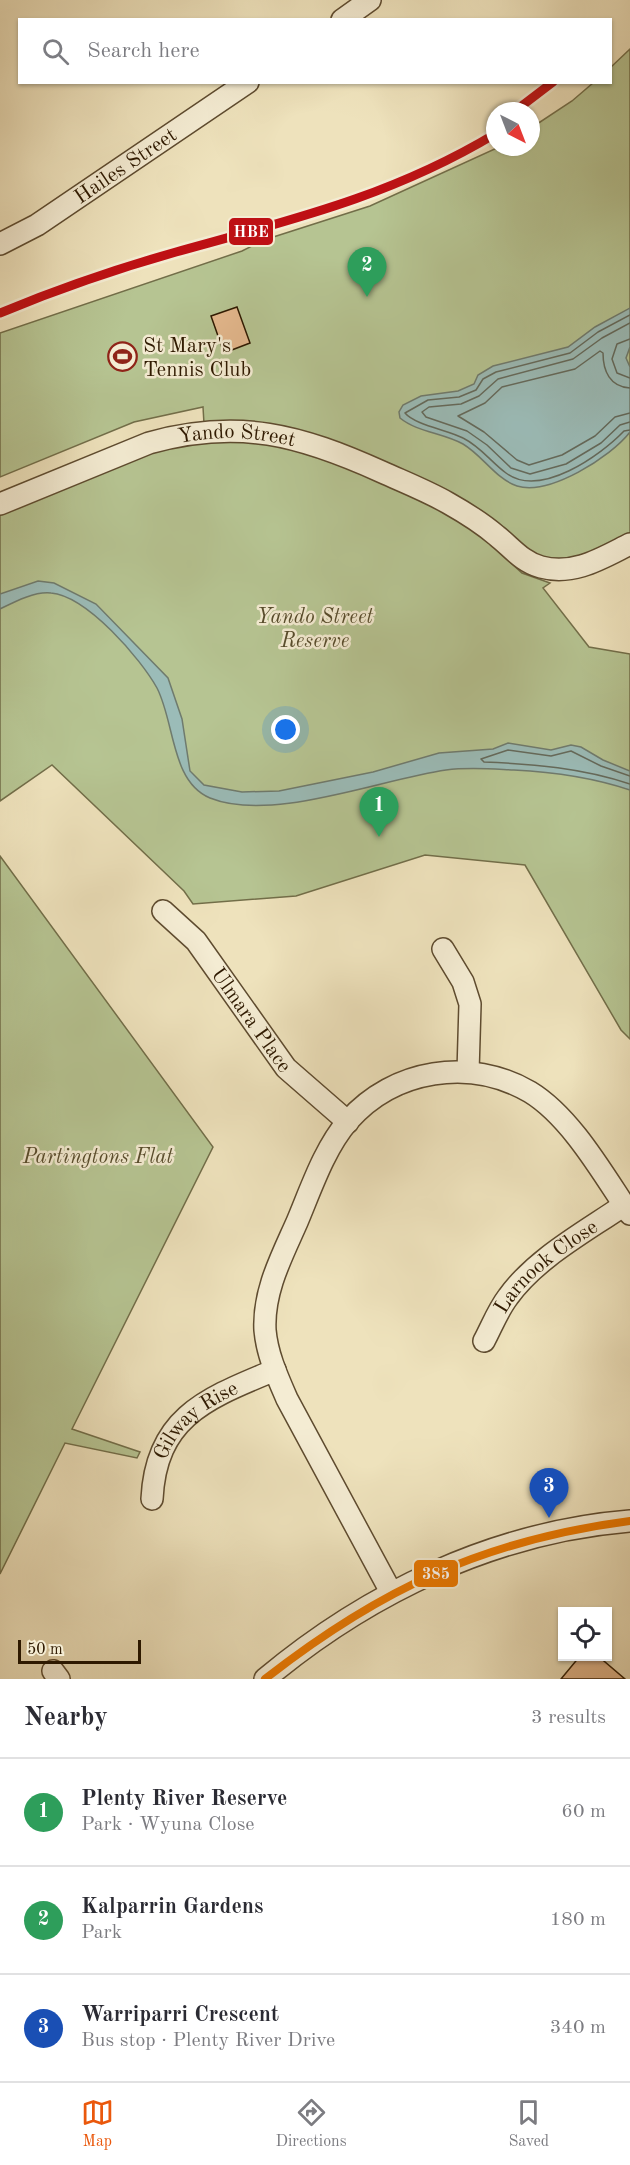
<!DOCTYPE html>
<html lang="en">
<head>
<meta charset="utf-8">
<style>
	:root { --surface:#fff; --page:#f7f7f7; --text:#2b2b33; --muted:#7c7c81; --line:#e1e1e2; --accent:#ea580c }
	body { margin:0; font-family:"Old Standard TT",serif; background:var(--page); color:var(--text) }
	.controls { position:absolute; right:18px; bottom:18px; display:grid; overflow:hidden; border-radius:0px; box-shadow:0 2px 4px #0004 }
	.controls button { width:54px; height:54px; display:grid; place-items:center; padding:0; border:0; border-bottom:2px solid var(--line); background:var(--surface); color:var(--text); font:30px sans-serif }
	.compass { position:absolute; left:486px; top:102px; width:54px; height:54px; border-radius:50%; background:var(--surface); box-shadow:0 2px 4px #0004; rotate:138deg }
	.scale { position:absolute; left:18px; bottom:15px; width:123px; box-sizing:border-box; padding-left:6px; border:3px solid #2e1900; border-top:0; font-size:16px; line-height:21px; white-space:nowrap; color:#2e1900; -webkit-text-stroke:4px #f4ecd3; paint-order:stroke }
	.you { position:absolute; left:286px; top:730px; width:21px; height:21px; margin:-15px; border:4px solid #fff; border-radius:50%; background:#1a73e8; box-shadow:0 0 0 9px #1a73e833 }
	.badge { display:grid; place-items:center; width:39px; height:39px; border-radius:50%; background:var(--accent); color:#fff; font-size:20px; font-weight:700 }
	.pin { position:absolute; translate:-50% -50px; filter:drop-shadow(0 2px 3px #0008) }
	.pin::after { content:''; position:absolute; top:32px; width:21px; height:18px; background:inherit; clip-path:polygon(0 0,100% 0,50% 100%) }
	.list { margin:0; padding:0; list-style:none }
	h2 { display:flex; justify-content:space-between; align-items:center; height:78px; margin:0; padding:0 24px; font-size:26px }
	h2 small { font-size:20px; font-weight:400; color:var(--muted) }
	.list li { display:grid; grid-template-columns:39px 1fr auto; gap:18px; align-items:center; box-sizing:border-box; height:108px; padding:0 24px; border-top:2px solid var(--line) }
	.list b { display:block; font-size:22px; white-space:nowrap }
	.list p { margin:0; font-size:20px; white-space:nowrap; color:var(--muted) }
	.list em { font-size:20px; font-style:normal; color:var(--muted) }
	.icon { flex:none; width:33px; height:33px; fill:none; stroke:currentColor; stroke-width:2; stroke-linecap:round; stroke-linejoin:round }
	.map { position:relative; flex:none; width:630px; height:1679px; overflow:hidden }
	.search { position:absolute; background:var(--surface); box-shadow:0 2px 4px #0004; left:18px; right:18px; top:18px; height:66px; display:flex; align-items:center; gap:15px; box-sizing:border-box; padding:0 21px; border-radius:0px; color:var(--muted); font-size:22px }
	.sheet { height:402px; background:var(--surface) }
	nav { display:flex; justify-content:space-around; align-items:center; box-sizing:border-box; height:84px; border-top:2px solid var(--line); background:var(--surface); font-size:16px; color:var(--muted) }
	nav a { display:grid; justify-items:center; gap:3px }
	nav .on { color:var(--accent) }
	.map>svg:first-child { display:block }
</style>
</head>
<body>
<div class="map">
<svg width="630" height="1679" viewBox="0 0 630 1679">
	<rect width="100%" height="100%" fill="#eee2bc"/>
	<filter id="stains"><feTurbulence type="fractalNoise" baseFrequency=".00333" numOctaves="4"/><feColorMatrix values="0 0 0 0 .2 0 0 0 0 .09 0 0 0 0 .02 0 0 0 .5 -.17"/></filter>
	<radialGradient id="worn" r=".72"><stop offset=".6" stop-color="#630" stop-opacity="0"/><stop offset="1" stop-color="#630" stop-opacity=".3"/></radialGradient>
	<g fill="#b6c492" stroke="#726e49" stroke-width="1.5">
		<polygon points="630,49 630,534 600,554 543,563 419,478 204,424 203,407 134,422 0,477 0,333 242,251 264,240 370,206 499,147 531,147 531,128 572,101 593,83 610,82 611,67"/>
		<polygon points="232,438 311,452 444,510 475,530 522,573 550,583 543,588 589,647 630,654 630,1039 621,1030 525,865 425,855 296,896 193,904 184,891 52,765 0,801 0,513 159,449"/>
		<polygon points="0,856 213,1147 72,1429 140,1452 137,1458 65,1443 0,1574"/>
	</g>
	<g fill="#9bbcb8" stroke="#6f7b6e" stroke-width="1.5">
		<path d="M 630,308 L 630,347 L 626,358 L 630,367 L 630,432 C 611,457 549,496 517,486 C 496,479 483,456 463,444 C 443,433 417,432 400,418 L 399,412 L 403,405 L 421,396 L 458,391 L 474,384 L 478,375 L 493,366 L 568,347 L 595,327 Z"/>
		<path d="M 38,581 L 54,583 L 96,604 L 168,678 L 182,719 L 190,771 L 204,785 L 242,792 L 279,791 L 373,772 L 439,753 L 493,749 L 508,743 L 551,750 L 571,745 L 581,747 L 603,760 L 630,771 L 630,790 C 591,777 555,772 514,770 C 492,769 469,767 446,770 C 381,779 272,823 210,798 C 171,782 175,723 157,688 C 141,659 87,596 51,593 C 35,591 14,602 0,609 L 0,594 Z"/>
	</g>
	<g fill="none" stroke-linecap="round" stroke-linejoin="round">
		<g stroke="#646a5c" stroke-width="1.5">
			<path d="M 630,315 L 598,332 L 570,353 L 496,372 L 483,379 L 476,390 L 459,397 L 428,400 L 405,413 C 415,425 448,430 463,438 C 481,447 491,462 506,473 C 540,499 601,455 624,431 L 630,430"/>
			<polyline points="630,323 602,338 573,359 498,379 479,396 461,404 429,407 422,412 426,417 467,431 487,445 511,468 530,474 566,464 601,443 620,425 630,422"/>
			<polyline points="630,339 617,344 612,359 617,373 630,378"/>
			<path d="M 630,388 C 610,387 603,371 603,353 L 600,351 L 575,369 L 502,387 L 485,403 L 458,416 L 484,432 L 517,460 L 529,465 L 562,455 L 595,436 L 615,417 L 630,413"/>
			<path d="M 630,776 L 601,766 L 571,751 L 551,756 L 508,750 L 481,759 L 484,762 C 534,764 582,768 630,784"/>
		</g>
	</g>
	<g fill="#e4b88d" stroke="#2e1900" stroke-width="1.5">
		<polygon points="237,307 250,343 224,353 211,316"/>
		<polygon points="580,1656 598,1656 625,1679 561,1679"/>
	</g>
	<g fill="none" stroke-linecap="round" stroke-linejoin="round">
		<defs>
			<g id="minor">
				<polyline points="342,20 370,0"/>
				<path id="s1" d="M 0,244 L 37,225 L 248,82"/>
				<path id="s2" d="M 0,504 L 149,443 C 239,418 300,435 382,472 C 404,482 427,491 448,503 C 464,512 483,524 497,536 C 511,547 522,562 541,567 C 574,576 602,558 630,544"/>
				<path id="s3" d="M 163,911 L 196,941 L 286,1068 L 348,1122"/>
				<polyline points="443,949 463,982 470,1004 468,1072"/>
				<path id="s4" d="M 484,1341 C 492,1326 498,1310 508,1297 C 536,1258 585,1232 624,1205"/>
				<path id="s5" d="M 152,1499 C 156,1416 208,1398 275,1370"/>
				<path d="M 391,1592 L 287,1399 C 277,1376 267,1354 265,1330 C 263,1291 282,1256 297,1222 C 311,1189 324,1149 348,1121 C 394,1069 470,1057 530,1092 C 571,1117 603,1174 630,1214"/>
				<polyline points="53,1671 59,1679"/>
				<path d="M 265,1679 C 368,1593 494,1532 630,1521"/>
			</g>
		</defs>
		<use href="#minor" stroke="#5e4b2f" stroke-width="24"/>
		<use href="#minor" stroke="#f4ecd3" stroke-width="21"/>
		<defs>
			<path id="bus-1" d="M 265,1679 C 380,1589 484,1540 630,1521"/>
		</defs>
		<use href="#bus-1" stroke="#f4ecd3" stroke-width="12"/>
		<use href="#bus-1" stroke="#ea7800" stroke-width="8"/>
		<defs>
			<g id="rail-1">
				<polyline points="515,111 553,82"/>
				<path d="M 0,313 C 58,289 116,269 176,252 C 291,220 392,196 495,134"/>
			</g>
		</defs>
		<use href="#rail-1" stroke="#f4ecd3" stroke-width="14"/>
		<use href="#rail-1" stroke="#be1014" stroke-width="9"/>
	</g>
	<defs>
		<symbol id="stadium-ring" viewBox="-11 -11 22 22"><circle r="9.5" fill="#f4ecd3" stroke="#8f2418" stroke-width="1.5"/><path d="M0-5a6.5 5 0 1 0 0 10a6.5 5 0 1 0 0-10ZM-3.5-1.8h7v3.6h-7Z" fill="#8f2418"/></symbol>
	</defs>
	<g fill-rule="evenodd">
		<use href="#stadium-ring" x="106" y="340" width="33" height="33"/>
	</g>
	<g text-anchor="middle" stroke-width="5" stroke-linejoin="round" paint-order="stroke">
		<g font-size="21" fill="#2e1900" stroke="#f4ecd3">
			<text dy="7" stroke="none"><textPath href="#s1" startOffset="148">Hailes Street</textPath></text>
			<text dy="7" stroke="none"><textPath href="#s2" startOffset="250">Yando Street</textPath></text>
			<text dy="7" stroke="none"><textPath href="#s3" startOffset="141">Ulmara Place</textPath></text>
			<text dy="7" stroke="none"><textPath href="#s4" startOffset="99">Larnook Close</textPath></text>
			<text dy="7" stroke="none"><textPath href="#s5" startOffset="96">Gilway Rise</textPath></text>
		</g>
		<g font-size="21" fill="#2e1900" stroke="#f4ecd3" text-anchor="start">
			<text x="143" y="352">St Mary's<tspan x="143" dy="24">Tennis Club</tspan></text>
		</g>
		<g font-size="21" font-style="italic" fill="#574c2c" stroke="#f4ecd3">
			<text x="315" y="623">Yando Street<tspan x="315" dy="24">Reserve</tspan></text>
			<text x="98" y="1163">Partingtons Flat</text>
		</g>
	</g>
	<g stroke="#f4ecd3" stroke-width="2">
		<rect x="228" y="217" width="46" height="29" rx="6" fill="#be1014"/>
		<rect x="413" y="1559" width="46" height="29" rx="6" fill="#ea7800"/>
	</g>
	<g font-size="16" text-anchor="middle" font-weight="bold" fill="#fff">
		<text x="251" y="237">HBE</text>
		<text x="436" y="1579">385</text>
	</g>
	<rect width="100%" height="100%" filter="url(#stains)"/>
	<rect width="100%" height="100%" fill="url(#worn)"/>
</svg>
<div class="controls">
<button><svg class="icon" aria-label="locate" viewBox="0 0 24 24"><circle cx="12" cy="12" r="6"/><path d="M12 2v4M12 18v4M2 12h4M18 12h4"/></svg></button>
</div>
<svg class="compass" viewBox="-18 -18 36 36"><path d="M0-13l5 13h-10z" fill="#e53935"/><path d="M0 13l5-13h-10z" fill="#7c7c81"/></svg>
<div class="scale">50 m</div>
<div class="you"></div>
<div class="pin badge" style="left:379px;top:837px;background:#2e9e5b">1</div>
<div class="pin badge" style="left:367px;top:297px;background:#2e9e5b">2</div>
<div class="pin badge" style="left:549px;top:1518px;background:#1a4fb4">3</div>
<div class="search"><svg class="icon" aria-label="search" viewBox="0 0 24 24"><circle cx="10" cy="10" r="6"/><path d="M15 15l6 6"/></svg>Search here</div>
</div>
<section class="sheet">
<h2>Nearby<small>3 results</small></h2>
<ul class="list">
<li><span class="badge" style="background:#2e9e5b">1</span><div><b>Plenty River Reserve</b><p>Park · Wyuna Close</p></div><em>60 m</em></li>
<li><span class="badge" style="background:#2e9e5b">2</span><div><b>Kalparrin Gardens</b><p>Park</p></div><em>180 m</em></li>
<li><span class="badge" style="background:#1a4fb4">3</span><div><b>Warriparri Crescent</b><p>Bus stop · Plenty River Drive</p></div><em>340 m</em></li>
</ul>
</section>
<nav>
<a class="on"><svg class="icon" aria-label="map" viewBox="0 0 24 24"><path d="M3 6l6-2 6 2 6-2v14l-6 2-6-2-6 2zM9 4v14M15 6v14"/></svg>Map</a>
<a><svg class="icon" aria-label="directions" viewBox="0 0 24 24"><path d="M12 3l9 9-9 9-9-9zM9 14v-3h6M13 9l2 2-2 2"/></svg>Directions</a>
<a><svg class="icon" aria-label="saved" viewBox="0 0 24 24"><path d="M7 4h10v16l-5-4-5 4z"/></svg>Saved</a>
</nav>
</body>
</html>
